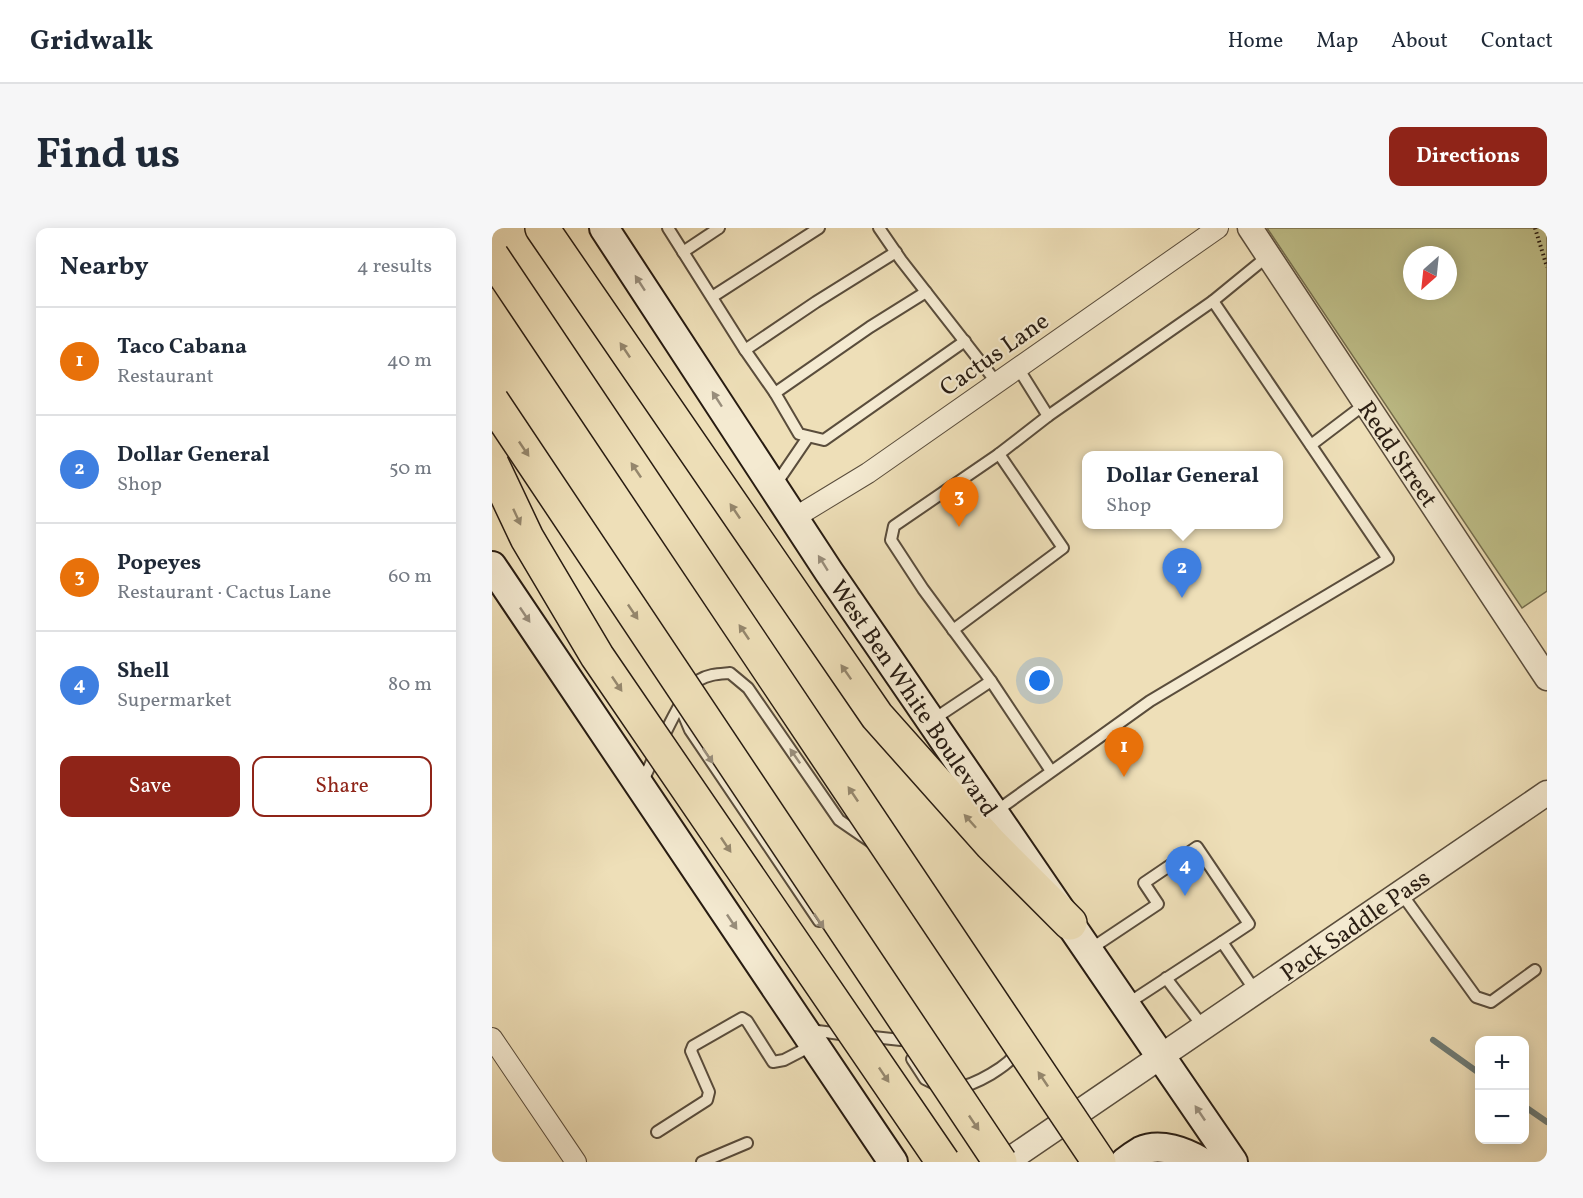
<!DOCTYPE html>
<html lang="en">
<head>
<meta charset="utf-8">
<style>
	:root { --surface:#fff; --page:#f6f6f7; --text:#1f2937; --muted:#747a83; --line:#e0e1e3; --accent:#8f2418 }
	body { margin:0; font-family:Vollkorn,serif; background:var(--page); color:var(--text) }
	.controls { position:absolute; right:18px; bottom:18px; display:grid; overflow:hidden; border-radius:12px; box-shadow:0 3px 15px #0003 }
	.controls button { width:54px; height:54px; display:grid; place-items:center; padding:0; border:0; border-bottom:2px solid var(--line); background:var(--surface); color:var(--text); font:30px sans-serif }
	.compass { position:absolute; left:911px; top:18px; width:54px; height:54px; border-radius:50%; background:var(--surface); box-shadow:0 3px 15px #0003; rotate:207deg }
	.you { position:absolute; left:548px; top:453px; width:21px; height:21px; margin:-15px; border:4px solid #fff; border-radius:50%; background:#1a73e8; box-shadow:0 0 0 9px #1a73e833 }
	.badge { display:grid; place-items:center; width:39px; height:39px; border-radius:50%; background:var(--accent); color:#fff; font-size:20px; font-weight:700 }
	.pin { position:absolute; translate:-50% -50px; filter:drop-shadow(0 2px 3px #0008) }
	.pin::after { content:''; position:absolute; top:32px; width:21px; height:18px; background:inherit; clip-path:polygon(0 0,100% 0,50% 100%) }
	.popup { position:absolute; left:590px; top:223px; width:201px; height:78px; box-sizing:border-box; display:grid; place-content:center; border-radius:12px; background:var(--surface); filter:drop-shadow(0 2px 4px #0005); font-size:20px; white-space:nowrap; color:var(--muted) }
	.popup b { font-size:22px; color:var(--text) }
	.popup::after { content:''; position:absolute; left:50%; top:100%; margin-left:-12px; border:12px solid transparent; border-top-color:var(--surface) }
	.list { margin:0; padding:0; list-style:none }
	h2 { display:flex; justify-content:space-between; align-items:center; height:78px; margin:0; padding:0 24px; font-size:26px }
	h2 small { font-size:20px; font-weight:400; color:var(--muted) }
	.list li { display:grid; grid-template-columns:39px 1fr auto; gap:18px; align-items:center; box-sizing:border-box; height:108px; padding:0 24px; border-top:2px solid var(--line) }
	.list b { display:block; font-size:22px; white-space:nowrap }
	.list p { margin:0; font-size:20px; white-space:nowrap; color:var(--muted) }
	.list em { font-size:20px; font-style:normal; color:var(--muted) }
	.actions { display:flex; gap:12px; padding:18px 24px }
	.actions a { flex:1; padding:14px 0; border:2px solid var(--accent); border-radius:12px; text-align:center; font-size:21px; color:var(--accent) }
	.actions .main { background:var(--accent); color:#fff }
	.map { position:relative; flex:none; width:1055px; height:934px; overflow:hidden; border-radius:12px }
	header { display:flex; align-items:center; gap:36px; box-sizing:border-box; height:84px; padding:0 30px; background:var(--surface); border-bottom:2px solid var(--line) }
	header strong { font-size:28px }
	nav { display:flex; gap:33px; margin-inline-start:auto; font-size:21px }
	.intro { display:flex; align-items:center; justify-content:space-between; box-sizing:border-box; height:144px; padding:0 36px }
	h1 { margin:0; font-size:42px }
	.button { padding:15px 27px; border-radius:12px; background:var(--accent); color:#fff; font-size:21px; font-weight:700 }
	main { display:flex; gap:36px; padding:0 36px }
	aside { flex:1; background:var(--surface); border-radius:12px; box-shadow:0 3px 15px #0003 }
	.map>svg:first-child { display:block }
</style>
</head>
<body>
<header>
<strong>Gridwalk</strong>
<nav><a>Home</a><a>Map</a><a>About</a><a>Contact</a></nav>
</header>
<div class="intro"><h1>Find us</h1><a class="button">Directions</a></div>
<main>
<aside>
<h2>Nearby<small>4 results</small></h2>
<ul class="list">
<li><span class="badge" style="background:#e8710a">1</span><div><b>Taco Cabana</b><p>Restaurant</p></div><em>40 m</em></li>
<li><span class="badge" style="background:#3f7fe0">2</span><div><b>Dollar General</b><p>Shop</p></div><em>50 m</em></li>
<li><span class="badge" style="background:#e8710a">3</span><div><b>Popeyes</b><p>Restaurant · Cactus Lane</p></div><em>60 m</em></li>
<li><span class="badge" style="background:#3f7fe0">4</span><div><b>Shell</b><p>Supermarket</p></div><em>80 m</em></li>
</ul>
<div class="actions"><a class="main">Save</a><a>Share</a></div>
</aside>
<div class="map">
<svg width="1055" height="934" viewBox="0 0 1055 934">
	<rect width="100%" height="100%" fill="#eedfb8"/>
	<filter id="stains"><feTurbulence type="fractalNoise" baseFrequency=".00333" numOctaves="4"/><feColorMatrix values="0 0 0 0 .2 0 0 0 0 .09 0 0 0 0 .02 0 0 0 .5 -.17"/></filter>
	<radialGradient id="worn" r=".72"><stop offset=".6" stop-color="#630" stop-opacity="0"/><stop offset="1" stop-color="#630" stop-opacity=".3"/></radialGradient>
	<path fill="#bfc08a" stroke="#746e4e" stroke-width="1.5" fill-rule="evenodd" d="M 775,0 L 1055,0 L 1055,363 L 1030,380 ZM 920,27 L 956,27 L 956,63 L 920,63 Z"/>
	<g fill="none" stroke-linecap="round" stroke-linejoin="round">
		<g stroke="#6e7b75" stroke-width="6">
			<polyline points="941,812 987,845"/>
			<polyline points="1032,878 1055,894"/>
		</g>
		<defs>
			<g id="service">
				<polyline points="176,0 253,122"/>
				<polyline points="387,0 409,32 505,155"/>
				<polyline points="191,24 227,0"/>
				<polyline points="434,64 378,99 283,165 307,206 332,212 473,113"/>
				<polyline points="220,69 327,0"/>
				<polyline points="721,73 776,28"/>
				<polyline points="526,140 556,188"/>
				<polyline points="283,165 253,122 324,74 404,24"/>
				<polyline points="819,217 873,176"/>
				<polyline points="282,259 316,209"/>
				<polyline points="461,402 571,320 507,226"/>
				<polyline points="499,453 559,543"/>
				<polyline points="190,483 198,502 327,693"/>
				<polyline points="439,493 499,453 431,361 399,312 402,298 507,226 556,188 721,73 896,331 658,473 503,584"/>
				<path d="M 150,555 C 160,534 190,462 207,452 C 217,446 227,446 238,445 L 256,460 L 347,592 L 379,614"/>
				<polyline points="909,665 984,769 999,774 1043,742"/>
				<polyline points="597,722 666,676 652,655 705,619 757,696 730,714"/>
				<polyline points="674,750 712,800"/>
				<polyline points="635,776 730,714 764,764"/>
				<polyline points="318,802 356,807"/>
				<polyline points="372,808 409,812"/>
				<polyline points="420,831 433,851 445,857"/>
				<path d="M 463,860 C 482,858 518,838 527,821"/>
				<polyline points="165,904 215,872 217,864 199,823 201,818 250,790 255,793 281,834 292,832 321,817"/>
				<polyline points="210,934 255,915"/>
			</g>
			<g id="minor">
				<polyline points="302,290 376,245 726,0"/>
				<polyline points="0,810 84,934"/>
			</g>
			<g id="tertiary">
				<polyline points="758,0 1055,450"/>
				<polyline points="514,934 1055,565"/>
			</g>
			<g id="secondary">
				<polyline points="112,0 337,344 741,934"/>
				<polyline points="0,338 401,934"/>
				<path d="M 633,934 C 638,930 644,926 649,923 C 668,914 693,924 710,934"/>
			</g>
			<polyline id="motorway" points="50,0 385,488 499,616 578,695"/>
		</defs>
		<use href="#service" stroke="#5a4d3c" stroke-width="14"/>
		<use href="#minor" stroke="#5a4d3c" stroke-width="22"/>
		<use href="#tertiary" stroke="#5a4d3c" stroke-width="27"/>
		<use href="#secondary" stroke="#281c12" stroke-width="32"/>
		<use href="#motorway" stroke="#281c12" stroke-width="36"/>
		<polyline stroke="#281c12" stroke-width="4" stroke-dasharray="1.5 3" stroke-linecap="butt" points="1043,0 1055,39"/>
		<use href="#service" stroke="#f4ead1" stroke-width="10"/>
		<use href="#minor" stroke="#f4ead1" stroke-width="20"/>
		<use href="#tertiary" stroke="#f4ead1" stroke-width="24"/>
		<use href="#secondary" stroke="#f4ead1" stroke-width="28"/>
		<use href="#motorway" stroke="#eedfb8" stroke-width="33"/>
		<defs>
			<g id="motorway-bridge">
				<polyline points="0,28 607,934"/>
				<polyline points="0,173 508,934"/>
				<polyline points="0,236 35,310 105,428 451,934"/>
			</g>
		</defs>
		<use href="#motorway-bridge" stroke="#281c12" stroke-width="36" stroke-linecap="butt"/>
		<use href="#motorway-bridge" stroke="#eedfb8" stroke-width="33"/>
	</g>
	<defs><path id="oneway-solid" d="M-6-.8H1V-3.2L6.5 0L1 3.2V.8H-6Z" transform="scale(1.5)"/></defs>
	<g fill="#988d7b">
		<use href="#oneway-solid" transform="translate(148 55) rotate(-123)"/>
		<use href="#oneway-solid" transform="translate(225 171) rotate(-123)"/>
		<use href="#oneway-solid" transform="translate(331 335) rotate(-122)"/>
		<use href="#oneway-solid" transform="translate(33 387) rotate(56)"/>
		<use href="#oneway-solid" transform="translate(216 528) rotate(56)"/>
		<use href="#oneway-solid" transform="translate(303 528) rotate(-125)"/>
		<use href="#oneway-solid" transform="translate(327 693) rotate(56)"/>
		<use href="#oneway-solid" transform="translate(240 694) rotate(56)"/>
		<use href="#oneway-solid" transform="translate(708 885) rotate(-124)"/>
	</g>
	<g fill="#95876d">
		<use href="#oneway-solid" transform="translate(133 122) rotate(-124)"/>
		<use href="#oneway-solid" transform="translate(32 221) rotate(56)"/>
		<use href="#oneway-solid" transform="translate(144 242) rotate(-124)"/>
		<use href="#oneway-solid" transform="translate(243 283) rotate(-124)"/>
		<use href="#oneway-solid" transform="translate(25 289) rotate(65)"/>
		<use href="#oneway-solid" transform="translate(141 384) rotate(56)"/>
		<use href="#oneway-solid" transform="translate(252 404) rotate(-124)"/>
		<use href="#oneway-solid" transform="translate(354 444) rotate(-125)"/>
		<use href="#oneway-solid" transform="translate(125 456) rotate(56)"/>
		<use href="#oneway-solid" transform="translate(361 566) rotate(-124)"/>
		<use href="#oneway-solid" transform="translate(478 593) rotate(-132)"/>
		<use href="#oneway-solid" transform="translate(234 617) rotate(56)"/>
		<use href="#oneway-solid" transform="translate(392 847) rotate(56)"/>
		<use href="#oneway-solid" transform="translate(551 851) rotate(-124)"/>
		<use href="#oneway-solid" transform="translate(482 895) rotate(56)"/>
	</g>
	<g text-anchor="middle" stroke-width="4.5" stroke-linejoin="round" paint-order="stroke">
		<g font-size="24" fill="#281c12" stroke="#f4ead1">
			<text transform="translate(502 126) rotate(-35)" y="8">Cactus Lane</text>
			<text transform="translate(906 226) rotate(56)" y="8">Redd Street</text>
			<text transform="translate(422 470) rotate(56)" y="8">West Ben White Boulevard</text>
			<text transform="translate(863 697) rotate(-35)" y="8">Pack Saddle Pass</text>
		</g>
	</g>
	<rect width="100%" height="100%" filter="url(#stains)"/>
	<rect width="100%" height="100%" fill="url(#worn)"/>
</svg>
<div class="controls">
<button>+</button>
<button>−</button>
</div>
<svg class="compass" viewBox="-18 -18 36 36"><path d="M0-13l5 13h-10z" fill="#e53935"/><path d="M0 13l5-13h-10z" fill="#747a83"/></svg>
<div class="you"></div>
<div class="pin badge" style="left:632px;top:549px;background:#e8710a">1</div>
<div class="pin badge" style="left:690px;top:370px;background:#3f7fe0">2</div>
<div class="popup"><b>Dollar General</b>Shop</div>
<div class="pin badge" style="left:467px;top:299px;background:#e8710a">3</div>
<div class="pin badge" style="left:693px;top:668px;background:#3f7fe0">4</div>
</div>
</main>
</body>
</html>
